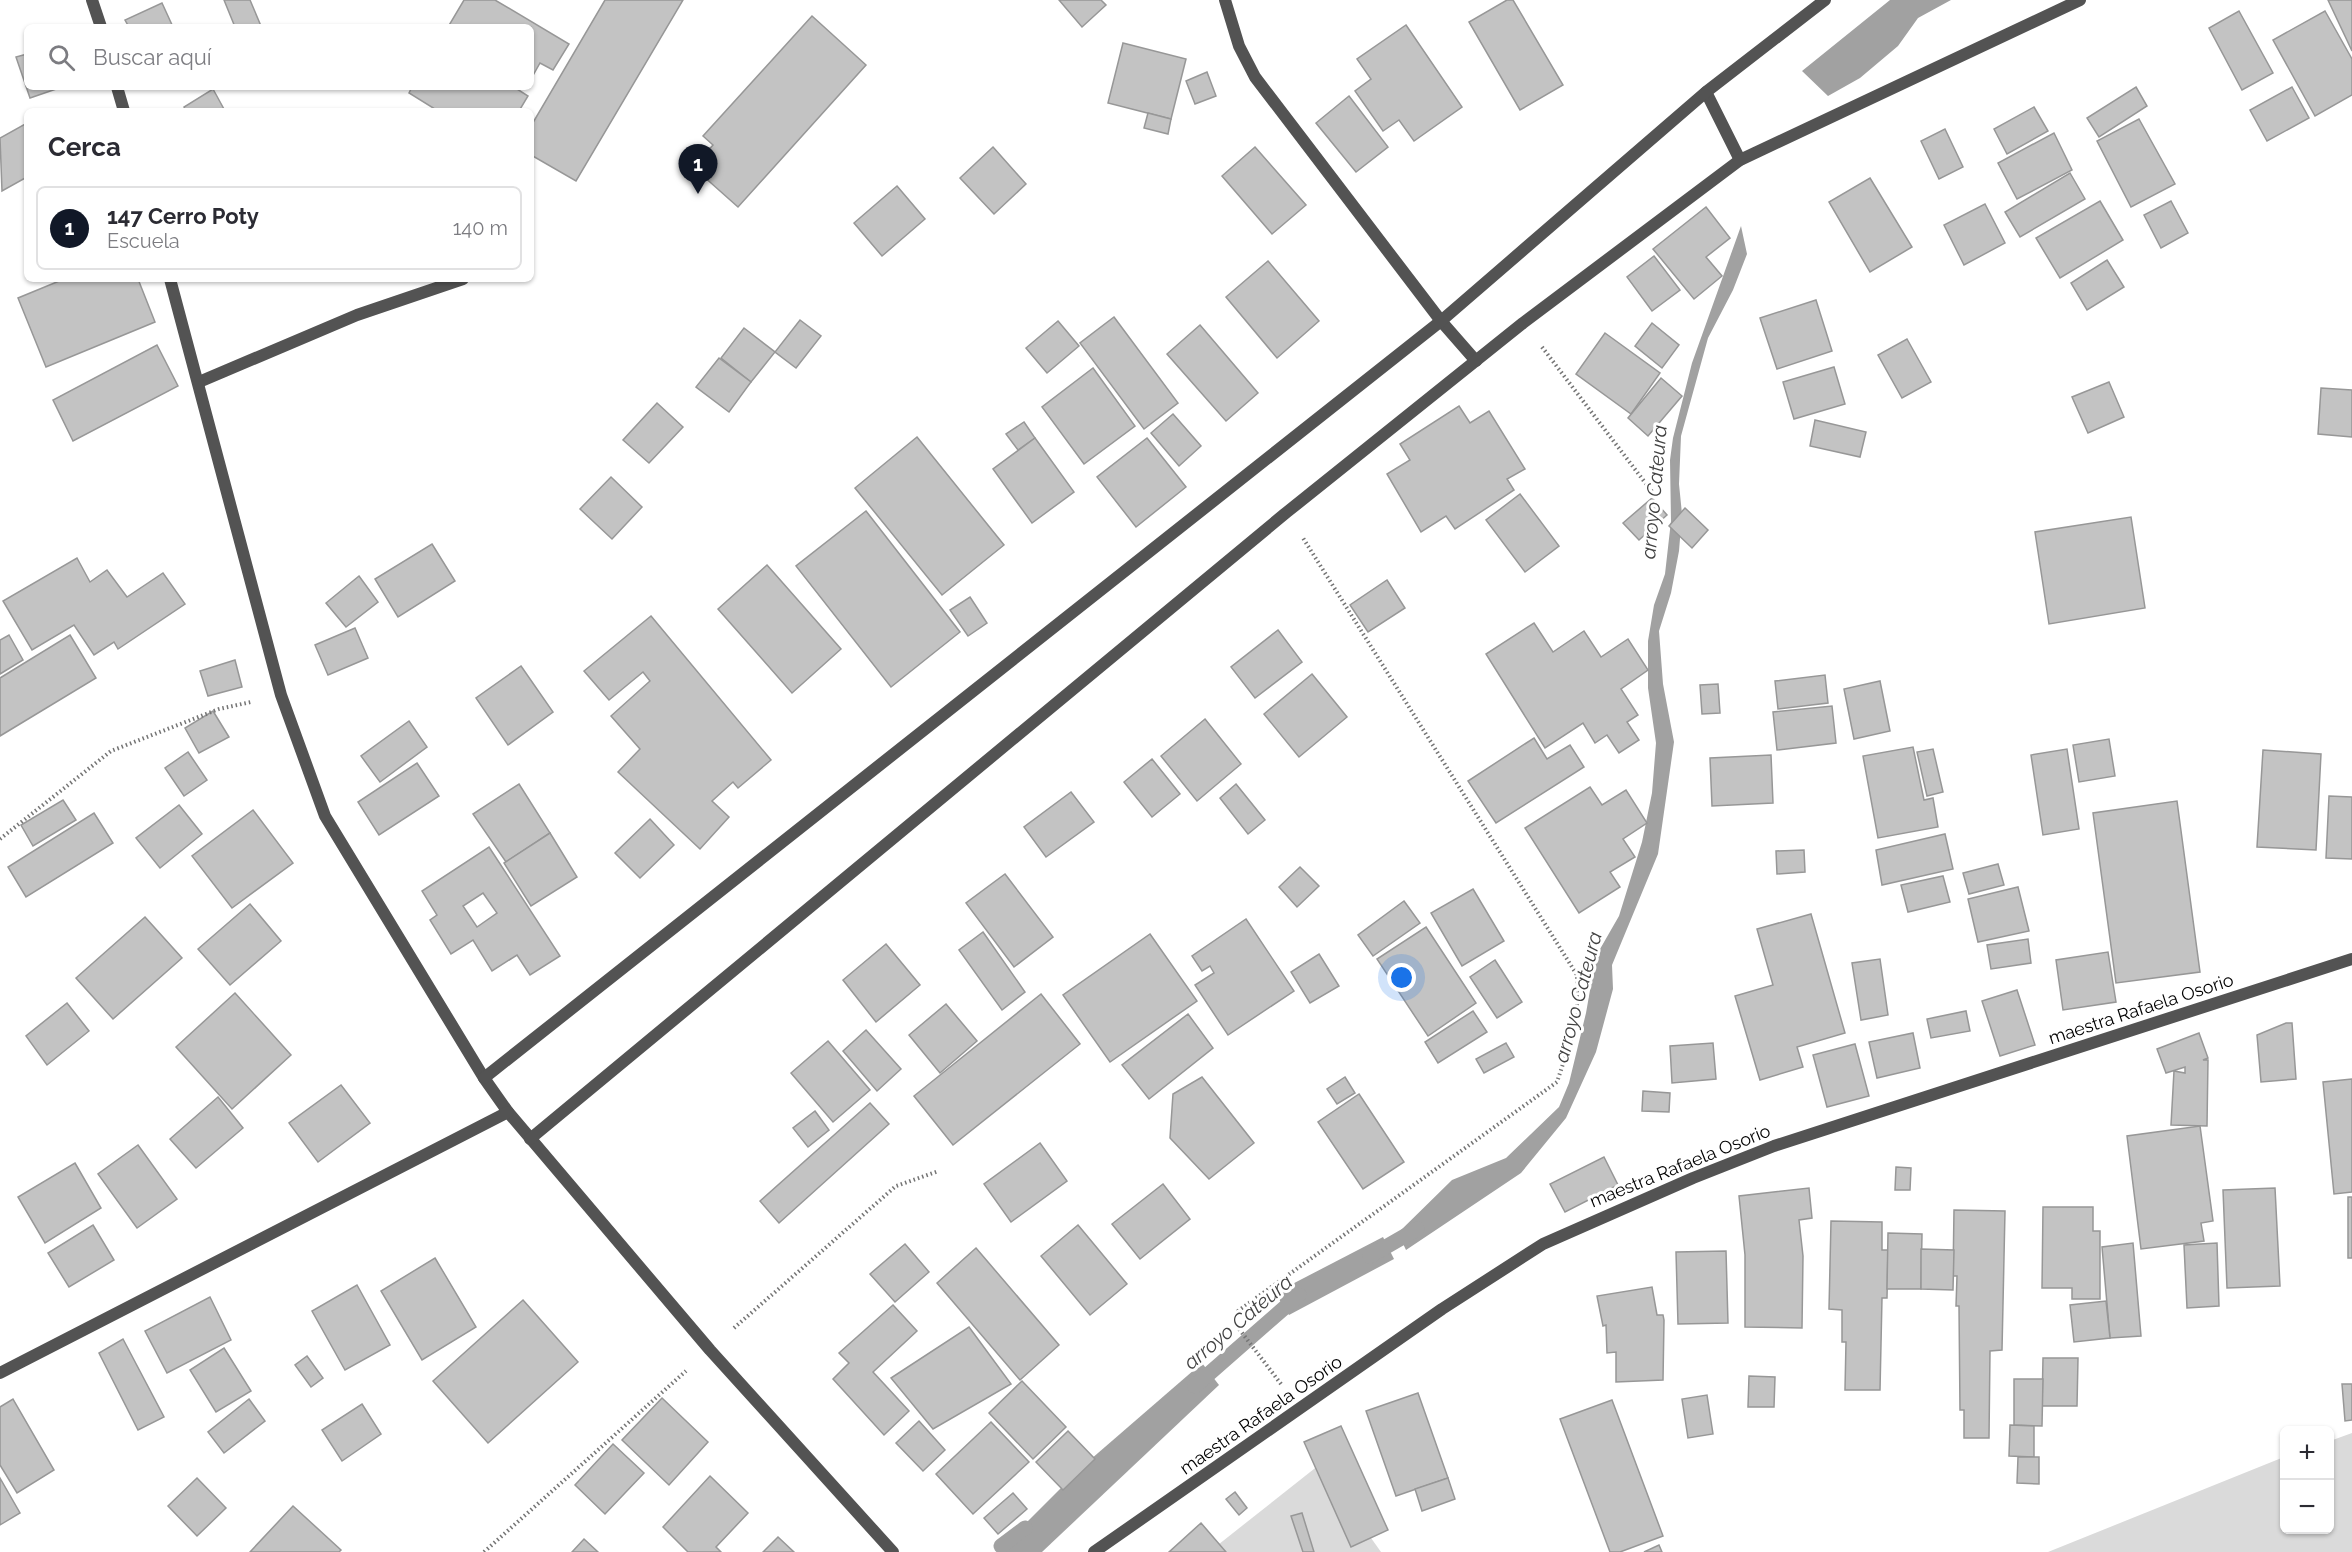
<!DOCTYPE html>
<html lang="es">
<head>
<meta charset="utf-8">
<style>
	:root { --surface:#fff; --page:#f7f7f7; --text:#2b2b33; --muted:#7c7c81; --line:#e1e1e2; --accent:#111827 }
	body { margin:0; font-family:Raleway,sans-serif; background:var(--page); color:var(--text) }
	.controls { position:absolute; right:18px; bottom:18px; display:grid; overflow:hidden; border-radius:9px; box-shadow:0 2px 4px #0004 }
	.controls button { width:54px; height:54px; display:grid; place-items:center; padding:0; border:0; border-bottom:2px solid var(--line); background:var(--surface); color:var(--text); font:30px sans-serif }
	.you { position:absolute; left:1402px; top:978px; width:21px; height:21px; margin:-15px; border:4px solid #fff; border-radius:50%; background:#1a73e8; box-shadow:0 0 0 9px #1a73e833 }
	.badge { display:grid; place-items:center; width:39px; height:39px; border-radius:50%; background:var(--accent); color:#fff; font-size:20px; font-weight:700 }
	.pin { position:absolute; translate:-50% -50px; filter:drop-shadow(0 2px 3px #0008) }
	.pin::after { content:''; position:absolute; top:32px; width:21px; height:18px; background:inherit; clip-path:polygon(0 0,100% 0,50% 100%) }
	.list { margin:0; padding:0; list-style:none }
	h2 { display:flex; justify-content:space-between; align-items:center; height:78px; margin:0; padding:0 24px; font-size:26px }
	h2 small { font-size:20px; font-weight:400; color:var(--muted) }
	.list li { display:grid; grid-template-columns:39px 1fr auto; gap:18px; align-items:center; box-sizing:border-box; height:84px; margin:0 12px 12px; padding:0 12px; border:2px solid var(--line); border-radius:9px }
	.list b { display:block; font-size:22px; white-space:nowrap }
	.list p { margin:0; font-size:20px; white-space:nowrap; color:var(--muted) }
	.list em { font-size:20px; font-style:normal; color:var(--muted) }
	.icon { flex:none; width:33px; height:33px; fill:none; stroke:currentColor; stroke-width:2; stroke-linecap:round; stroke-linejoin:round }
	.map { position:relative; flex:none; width:2352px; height:1552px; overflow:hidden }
	.search { position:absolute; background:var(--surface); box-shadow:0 2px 4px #0004; left:24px; top:24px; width:510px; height:66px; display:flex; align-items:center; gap:15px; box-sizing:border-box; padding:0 21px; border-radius:9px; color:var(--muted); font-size:22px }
	.panel { position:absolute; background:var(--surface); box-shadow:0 2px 4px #0004; left:24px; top:108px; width:510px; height:174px; border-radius:9px }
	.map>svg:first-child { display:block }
</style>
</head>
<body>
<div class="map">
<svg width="2352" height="1552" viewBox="0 0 2352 1552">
	<rect width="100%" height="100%" fill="#fff"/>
	<g fill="#dadada">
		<polygon points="2352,1433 2352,1552 2048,1552 2284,1457 2284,1530 2330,1530 2330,1441"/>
		<polygon points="1319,1465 1381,1552 1209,1552"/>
	</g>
	<g fill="#a1a1a1">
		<polygon points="1890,0 1951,0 1918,18 1898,46 1860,78 1828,96 1802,71"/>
		<polygon points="1741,226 1747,254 1733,290 1708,338 1681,436 1679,484 1682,514 1679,551 1671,593 1659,631 1663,684 1674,742 1658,854 1612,965 1613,989 1596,1052 1566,1118 1521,1173 1406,1250 1398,1233 1452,1180 1506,1158 1559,1107 1569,1083 1586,1013 1596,956 1619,916 1642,842 1652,793 1656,743 1648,688 1648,641 1654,605 1665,574 1671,521 1670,460 1673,438 1692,363"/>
		<polygon points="1383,1237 1394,1259 1289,1315 1275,1293"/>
		<polygon points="1202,1363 1219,1385 1042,1552 997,1552 1083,1466"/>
	</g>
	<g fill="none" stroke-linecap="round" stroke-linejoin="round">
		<g stroke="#a1a1a1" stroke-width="15">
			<polyline points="1370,1256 1417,1229"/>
			<polyline points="1195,1386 1299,1295"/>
			<polyline points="1001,1546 1025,1528"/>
		</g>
	</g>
	<g fill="#c3c3c3" stroke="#979797" stroke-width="1.5" fill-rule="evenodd">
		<polygon points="224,0 250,0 261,26 235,27"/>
		<polygon points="464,0 495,0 569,44 553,70 540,63 531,79 531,27 448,27"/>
		<polygon points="605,0 683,0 576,181 531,155 531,126"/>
		<polygon points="1059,0 1101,0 1106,5 1082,27"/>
		<polygon points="1507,0 1513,0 1563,85 1520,110 1469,22"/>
		<polygon points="2328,0 2352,0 2352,51"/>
		<polygon points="162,3 173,27 129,27 125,20"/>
		<polygon points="2239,11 2273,73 2242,90 2209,28"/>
		<polygon points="2325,11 2352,59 2352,95 2315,116 2273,40"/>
		<polygon points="812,16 866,65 738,207 693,167 713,145 703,136"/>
		<polygon points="1406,25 1462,107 1414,141 1399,120 1383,131 1355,91 1371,79 1357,59"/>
		<polygon points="1123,43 1186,59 1171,119 1108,103"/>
		<polygon points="27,54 27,87 62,87 30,98 16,57"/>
		<polygon points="1207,72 1216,96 1195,104 1186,81"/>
		<polygon points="412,87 514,87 528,96 519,111 438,111 409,93"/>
		<polygon points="2136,87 2147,106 2099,137 2087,118"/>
		<polygon points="2292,87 2309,118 2267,141 2250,110"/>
		<polygon points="213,89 225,111 186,111 184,107"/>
		<polygon points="1349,96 1388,147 1356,172 1316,123"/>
		<polygon points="2034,107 2048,131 2007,154 1994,129"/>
		<polygon points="1148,113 1171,119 1168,134 1144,128"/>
		<polygon points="2139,119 2175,184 2131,207 2097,141"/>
		<polygon points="27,123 27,177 2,191 0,138"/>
		<polygon points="1945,129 1963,167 1939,179 1921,141"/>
		<polygon points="2054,133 2072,170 2017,199 1998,163"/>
		<polygon points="993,147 1026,184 994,214 960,178"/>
		<polygon points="1255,147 1306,205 1272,234 1222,176"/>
		<polygon points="2070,173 2085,199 2020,237 2005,212"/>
		<polygon points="1870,178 1912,247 1870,272 1829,202"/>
		<polygon points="897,186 925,219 882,256 854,223"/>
		<polygon points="2100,201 2123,240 2060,278 2036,238"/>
		<polygon points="2171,201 2188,233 2161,248 2144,215"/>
		<polygon points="1985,204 2005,243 1964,265 1944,225"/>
		<polygon points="1706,207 1730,238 1706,257 1722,276 1694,299 1653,249"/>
		<polygon points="1654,256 1680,290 1652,311 1627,277"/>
		<polygon points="2107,260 2124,287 2087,310 2071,283"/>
		<polygon points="1268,261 1319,321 1277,358 1226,297"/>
		<polygon points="64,279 138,279 155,322 46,367 18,298"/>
		<polygon points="1816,300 1832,351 1777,369 1760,318"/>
		<polygon points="1114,317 1178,403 1144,429 1080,343"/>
		<polygon points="800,320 821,336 796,368 775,352"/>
		<polygon points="1058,321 1079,346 1047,373 1026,348"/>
		<polygon points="1652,323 1679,345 1662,368 1635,346"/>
		<polygon points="1200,325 1258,393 1226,421 1167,354"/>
		<polygon points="744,328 775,352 751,382 721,358"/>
		<polygon points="1605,333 1660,373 1631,414 1576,374"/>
		<polygon points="1907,339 1931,382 1902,398 1878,355"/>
		<polygon points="157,345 178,386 73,441 53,400"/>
		<polygon points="719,358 751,382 729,412 696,387"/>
		<polygon points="1834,367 1845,404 1794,419 1783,382"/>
		<polygon points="1093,368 1135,426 1084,464 1042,407"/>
		<polygon points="1661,378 1682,396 1648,436 1628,418"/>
		<polygon points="2109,382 2124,417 2088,433 2072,397"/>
		<polygon points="2321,388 2352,390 2352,437 2318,434"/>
		<polygon points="657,403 683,427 649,463 623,440"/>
		<polygon points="1459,406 1470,423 1489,411 1525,469 1507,479 1514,490 1455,529 1446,516 1421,532 1387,474 1410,460 1400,444"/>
		<polygon points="1173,414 1201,446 1179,466 1151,433"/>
		<polygon points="1815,420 1866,432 1860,457 1810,446"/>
		<polygon points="1024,422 1035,438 1018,450 1006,434"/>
		<polygon points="917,437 1004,545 942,595 855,488"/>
		<polygon points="1035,438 1074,492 1032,523 993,469"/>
		<polygon points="1147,438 1186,487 1136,527 1097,477"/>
		<polygon points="611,477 642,507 612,539 580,509"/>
		<polygon points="1520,494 1559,546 1525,572 1486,520"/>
		<polygon points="1652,498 1667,515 1639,540 1623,523"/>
		<polygon points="1685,508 1708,530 1692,548 1669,526"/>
		<polygon points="866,511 960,632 891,687 796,566"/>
		<polygon points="2131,517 2145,608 2049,624 2035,532"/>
		<polygon points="432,544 455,581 398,617 375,579"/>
		<polygon points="77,558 90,582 107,570 127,597 163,573 185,604 118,649 114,642 94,655 74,625 32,650 3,601"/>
		<polygon points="767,565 841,649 792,693 718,609"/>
		<polygon points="359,576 378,602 346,627 326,603"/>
		<polygon points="1387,580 1405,608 1368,632 1350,605"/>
		<polygon points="970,597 987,623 968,636 950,610"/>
		<polygon points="651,616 771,760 738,788 733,782 712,801 729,817 700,849 618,772 640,749 611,716 650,681 643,672 609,700 584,671"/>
		<polygon points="1534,623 1553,652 1584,631 1601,657 1628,639 1648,670 1621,689 1638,715 1627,722 1639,740 1619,753 1607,735 1595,743 1583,723 1545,748 1486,654"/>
		<polygon points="355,628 368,658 328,675 315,645"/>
		<polygon points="1278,630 1302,662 1255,698 1231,667"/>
		<polygon points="9,635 23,660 0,674 0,640"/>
		<polygon points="70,635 96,678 0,736 0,678"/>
		<polygon points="235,660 242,687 208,696 200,671"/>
		<polygon points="521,666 553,712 508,745 476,698"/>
		<polygon points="1312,674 1347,717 1299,757 1264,714"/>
		<polygon points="1825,675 1828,703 1778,709 1775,681"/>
		<polygon points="1880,681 1890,731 1854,739 1844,689"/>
		<polygon points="1718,684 1720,713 1702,714 1700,685"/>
		<polygon points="1832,706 1836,743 1777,750 1773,712"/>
		<polygon points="213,711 229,737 199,753 185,728"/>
		<polygon points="1205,719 1241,764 1197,801 1161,756"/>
		<polygon points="409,721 427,747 380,782 361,756"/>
		<polygon points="1534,738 1547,759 1570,745 1584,767 1496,823 1468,781"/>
		<polygon points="2109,739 2115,776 2079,782 2073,745"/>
		<polygon points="1913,747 1924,800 1933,798 1938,827 1878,838 1863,756"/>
		<polygon points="1933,749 1943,792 1927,796 1917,752"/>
		<polygon points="2067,749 2079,829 2043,835 2031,755"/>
		<polygon points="2263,750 2321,754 2316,850 2257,847"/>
		<polygon points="188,752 207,780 184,796 165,768"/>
		<polygon points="1771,755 1773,803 1712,806 1710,758"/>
		<polygon points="1152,759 1180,794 1152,817 1124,782"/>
		<polygon points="417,763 439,796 379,835 358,802"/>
		<polygon points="519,784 550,833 506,862 473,814"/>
		<polygon points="1236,784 1265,820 1248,834 1220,798"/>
		<polygon points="1590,787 1602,805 1626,790 1647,823 1623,839 1635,857 1610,872 1620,887 1579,913 1525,828"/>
		<polygon points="1071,792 1094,822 1046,857 1024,827"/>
		<polygon points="2329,796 2352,797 2352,859 2326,858"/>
		<polygon points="63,800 76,820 33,846 21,825"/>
		<polygon points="2177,801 2200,972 2116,983 2093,813"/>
		<polygon points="179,805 202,834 160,868 136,838"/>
		<polygon points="253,810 293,863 232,908 192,856"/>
		<polygon points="94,813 113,843 26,897 8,867"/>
		<polygon points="650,819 674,845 640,878 615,853"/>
		<polygon points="550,833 577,877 531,906 504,863"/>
		<polygon points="1945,834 1953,869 1882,885 1876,850"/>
		<path d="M 489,847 L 560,956 L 530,975 L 517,955 L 492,971 L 473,940 L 451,954 L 430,920 L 437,915 L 422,891 ZM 483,893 L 497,913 L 477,927 L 463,906 Z"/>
		<polygon points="1804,850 1805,872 1777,874 1776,851"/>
		<polygon points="1998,864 2004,885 1969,894 1963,873"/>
		<polygon points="1300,867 1319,886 1297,907 1279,887"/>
		<polygon points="1005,874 1053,937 1014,967 966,903"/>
		<polygon points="1943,876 1950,902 1908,912 1901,885"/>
		<polygon points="2018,887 2029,931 1978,942 1968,899"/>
		<polygon points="1473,889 1504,941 1462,966 1431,913"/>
		<polygon points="1404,901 1420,923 1373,956 1358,935"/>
		<polygon points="250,904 281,941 230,985 198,949"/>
		<polygon points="1811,914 1845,1033 1797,1047 1803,1067 1760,1080 1735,996 1773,985 1757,929"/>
		<polygon points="145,917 182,958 113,1019 76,978"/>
		<polygon points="1246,919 1294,991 1228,1035 1195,985 1214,973 1210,966 1202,971 1192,956"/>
		<polygon points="1426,927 1476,1003 1428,1036 1377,959"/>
		<polygon points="983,932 1025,992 1002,1010 959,950"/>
		<polygon points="1150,934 1197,1001 1110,1062 1063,995"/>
		<polygon points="2028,939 2031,963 1991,969 1987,945"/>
		<polygon points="886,944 920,985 876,1022 843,980"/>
		<polygon points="2108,952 2116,1002 2063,1010 2056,960"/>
		<polygon points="1319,954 1339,986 1310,1003 1291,972"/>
		<polygon points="1880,959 1888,1015 1861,1020 1852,963"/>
		<polygon points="1495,960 1522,1002 1497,1018 1470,977"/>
		<polygon points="2017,990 2035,1045 2000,1056 1982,1001"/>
		<polygon points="235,993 291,1055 232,1109 176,1047"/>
		<polygon points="1041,994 1080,1044 953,1145 914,1096"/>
		<polygon points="67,1003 89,1031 47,1065 26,1036"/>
		<polygon points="946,1004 977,1041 940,1073 909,1035"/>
		<polygon points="1473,1011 1487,1032 1438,1063 1425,1042"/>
		<polygon points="1966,1011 1970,1031 1931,1038 1927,1019"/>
		<polygon points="1188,1014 1213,1048 1149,1099 1122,1065"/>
		<polygon points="2286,1023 2292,1023 2296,1079 2261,1082 2257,1035"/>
		<polygon points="866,1030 901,1069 877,1091 843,1051"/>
		<polygon points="1913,1033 1920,1068 1877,1078 1869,1042"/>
		<polygon points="2199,1033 2208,1058 2203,1060 2208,1060 2207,1126 2171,1125 2174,1071 2185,1073 2185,1067 2166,1073 2157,1049"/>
		<polygon points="828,1041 870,1090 833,1122 791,1073"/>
		<polygon points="1506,1043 1514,1057 1484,1073 1476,1059"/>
		<polygon points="1713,1043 1716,1079 1672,1083 1670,1046"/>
		<polygon points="1855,1044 1869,1096 1827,1107 1813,1055"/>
		<polygon points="1202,1077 1254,1143 1209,1179 1170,1138 1173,1094"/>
		<polygon points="1345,1077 1355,1093 1337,1104 1327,1089"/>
		<polygon points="2352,1079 2352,1192 2334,1194 2323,1082"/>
		<polygon points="341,1085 370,1123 318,1162 289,1123"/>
		<polygon points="1643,1091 1670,1093 1669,1112 1642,1111"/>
		<polygon points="1359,1094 1404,1162 1363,1189 1318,1122"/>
		<polygon points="218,1097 243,1128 196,1168 170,1139"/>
		<polygon points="870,1103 889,1124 779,1223 760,1201"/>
		<polygon points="815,1111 829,1130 808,1147 793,1128"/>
		<polygon points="2200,1126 2213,1221 2201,1223 2204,1241 2141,1249 2127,1136"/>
		<polygon points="1040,1143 1067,1181 1011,1222 984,1184"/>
		<polygon points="138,1145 177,1199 137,1228 98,1174"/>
		<polygon points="1604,1157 1618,1185 1565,1212 1550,1184"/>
		<polygon points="75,1163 101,1208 45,1243 18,1197"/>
		<polygon points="1896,1167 1911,1168 1910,1190 1895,1190"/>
		<polygon points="1163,1184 1190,1219 1140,1259 1112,1224"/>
		<polygon points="1809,1188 1812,1218 1799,1220 1803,1256 1802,1328 1745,1327 1745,1255 1739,1196"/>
		<polygon points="2275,1188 2280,1286 2227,1288 2223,1190"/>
		<rect x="2348" y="1197" width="4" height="61"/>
		<polygon points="2043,1207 2093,1207 2093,1231 2100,1231 2100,1299 2072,1299 2072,1288 2042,1288"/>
		<polygon points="1954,1210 2005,1211 2002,1350 1990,1351 1989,1438 1964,1438 1964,1410 1960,1410 1959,1306 1956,1306 1957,1276 1953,1276"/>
		<polygon points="1831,1221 1882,1222 1882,1250 1888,1250 1887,1298 1882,1298 1880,1390 1845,1390 1846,1342 1842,1342 1842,1310 1829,1309"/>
		<polygon points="93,1225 114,1260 69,1287 48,1253"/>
		<polygon points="1078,1225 1127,1284 1090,1315 1041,1256"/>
		<polygon points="1888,1233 1922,1234 1921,1289 1887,1289"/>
		<polygon points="2133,1243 2141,1336 2110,1338 2102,1247"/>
		<polygon points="2217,1243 2219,1306 2187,1308 2184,1245"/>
		<polygon points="905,1244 929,1272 895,1302 870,1274"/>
		<polygon points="976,1248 1059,1345 1020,1380 937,1283"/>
		<polygon points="1921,1249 1954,1250 1953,1290 1921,1289"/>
		<polygon points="1726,1251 1728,1323 1678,1324 1676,1252"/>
		<polygon points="435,1258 476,1327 422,1360 381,1291"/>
		<polygon points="357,1285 390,1345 345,1370 312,1311"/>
		<polygon points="1652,1287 1657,1315 1663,1315 1664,1320 1663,1380 1616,1382 1616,1352 1607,1353 1606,1325 1603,1326 1597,1296"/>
		<polygon points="210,1297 231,1340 167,1373 145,1331"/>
		<polygon points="523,1300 578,1362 488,1443 433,1381"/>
		<polygon points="2106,1301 2110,1338 2074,1342 2070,1305"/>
		<polygon points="893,1305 917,1331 873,1372 909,1411 884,1435 833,1379 849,1363 839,1353"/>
		<polygon points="969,1327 1011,1384 933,1429 891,1378"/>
		<polygon points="123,1339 164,1417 138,1430 99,1353"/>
		<polygon points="224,1348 251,1391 216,1412 190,1370"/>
		<polygon points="307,1356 323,1378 311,1387 295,1365"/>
		<polygon points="2043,1358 2078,1358 2077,1406 2042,1406"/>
		<polygon points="1749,1376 1775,1377 1774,1407 1748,1407"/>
		<polygon points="2014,1379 2043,1379 2042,1426 2014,1425"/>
		<polygon points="1022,1381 1066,1427 1033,1459 989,1413"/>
		<polygon points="2342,1384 2352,1384 2352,1420 2345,1421"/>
		<polygon points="1418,1393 1448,1478 1396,1496 1366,1411"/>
		<polygon points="1707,1395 1713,1434 1688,1438 1682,1399"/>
		<polygon points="662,1398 708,1442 669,1485 622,1440"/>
		<polygon points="13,1399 54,1470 17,1493 0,1465 0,1407"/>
		<polygon points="249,1399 265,1421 224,1453 208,1432"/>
		<polygon points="1612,1400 1663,1536 1620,1552 1610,1552 1560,1419"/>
		<polygon points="362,1404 381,1434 342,1461 322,1430"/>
		<polygon points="919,1421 945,1450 923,1471 896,1443"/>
		<polygon points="991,1422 1029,1462 973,1514 936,1474"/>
		<polygon points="2010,1425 2034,1426 2034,1457 2009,1456"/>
		<polygon points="1341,1426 1388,1530 1351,1547 1304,1442"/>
		<polygon points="1068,1431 1095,1459 1063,1490 1036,1462"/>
		<polygon points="613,1444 644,1473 605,1514 575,1485"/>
		<polygon points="2018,1457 2039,1457 2039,1484 2017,1483"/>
		<polygon points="710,1476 748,1513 716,1547 721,1552 688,1552 663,1527"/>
		<polygon points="0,1478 20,1513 0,1525"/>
		<polygon points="197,1478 226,1508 197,1536 168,1506"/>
		<polygon points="1448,1478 1455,1499 1422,1511 1415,1489"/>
		<polygon points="1235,1492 1247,1508 1239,1515 1226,1499"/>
		<polygon points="1013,1493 1027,1509 998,1534 984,1518"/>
		<polygon points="293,1506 341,1550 339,1552 250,1552"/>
		<polygon points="1302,1513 1314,1552 1303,1552 1291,1516"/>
		<polygon points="1201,1523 1226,1552 1169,1552"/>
		<polygon points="778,1537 794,1552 763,1552"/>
		<polygon points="584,1539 598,1552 572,1552"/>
		<polygon points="1659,1545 1662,1552 1644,1552"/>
	</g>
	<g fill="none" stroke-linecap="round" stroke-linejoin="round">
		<g stroke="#757575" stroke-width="4" stroke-dasharray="1.5 3" stroke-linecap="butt">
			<polyline points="1542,347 1653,493"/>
			<polyline points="0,839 111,751 219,709 251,702"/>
			<polyline points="734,1328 896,1186 939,1171"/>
			<polyline points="1281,1384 1233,1321 1238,1311 1557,1082 1577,1022 1577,975 1303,538"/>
			<polyline points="484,1552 686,1371"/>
		</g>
		<polyline stroke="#535353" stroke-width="12" points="199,382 357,315 463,279"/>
		<g stroke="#535353" stroke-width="12">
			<polyline points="92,0 101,27"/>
			<polyline points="1225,0 1239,46 1255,77 1441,321 1476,361"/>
			<polyline points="117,87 124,111"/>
			<polyline points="1706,92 1740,160"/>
			<polyline points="170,279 281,695 325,816 484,1078 508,1112 710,1350 893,1552"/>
			<polyline points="484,1078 1441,321 1706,92 1825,0"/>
			<polyline points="530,1139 1287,512 1523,323 1740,160 2080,0"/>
			<polyline points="0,1373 508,1112"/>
			<polyline points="1094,1552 1442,1309 1543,1244 1693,1178 1774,1146 2352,959"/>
		</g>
	</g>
	<g text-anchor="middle" stroke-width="6" stroke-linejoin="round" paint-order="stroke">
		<g font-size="18" fill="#000" stroke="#fff">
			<text transform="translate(2141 1009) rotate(-18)" y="6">maestra Rafaela Osorio</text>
			<text transform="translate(1680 1166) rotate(-22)" y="6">maestra Rafaela Osorio</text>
			<text transform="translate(1261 1415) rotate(-35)" y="6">maestra Rafaela Osorio</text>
		</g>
		<g font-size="20" font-style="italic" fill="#424242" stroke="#fff">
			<text transform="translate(1654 492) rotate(-85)" y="7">arroyo Cateura</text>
			<text transform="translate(1578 997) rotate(-75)" y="7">arroyo Cateura</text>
			<text transform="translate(1238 1322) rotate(-40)" y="7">arroyo Cateura</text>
		</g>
	</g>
</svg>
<div class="controls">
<button>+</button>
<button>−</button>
</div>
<div class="you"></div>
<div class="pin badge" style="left:698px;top:194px">1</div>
<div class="search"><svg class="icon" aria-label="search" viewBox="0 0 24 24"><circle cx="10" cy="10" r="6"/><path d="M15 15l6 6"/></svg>Buscar aquí</div>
<section class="panel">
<h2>Cerca<small></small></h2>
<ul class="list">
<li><span class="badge">1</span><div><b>147 Cerro Poty</b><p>Escuela</p></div><em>140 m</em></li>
</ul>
</section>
</div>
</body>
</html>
